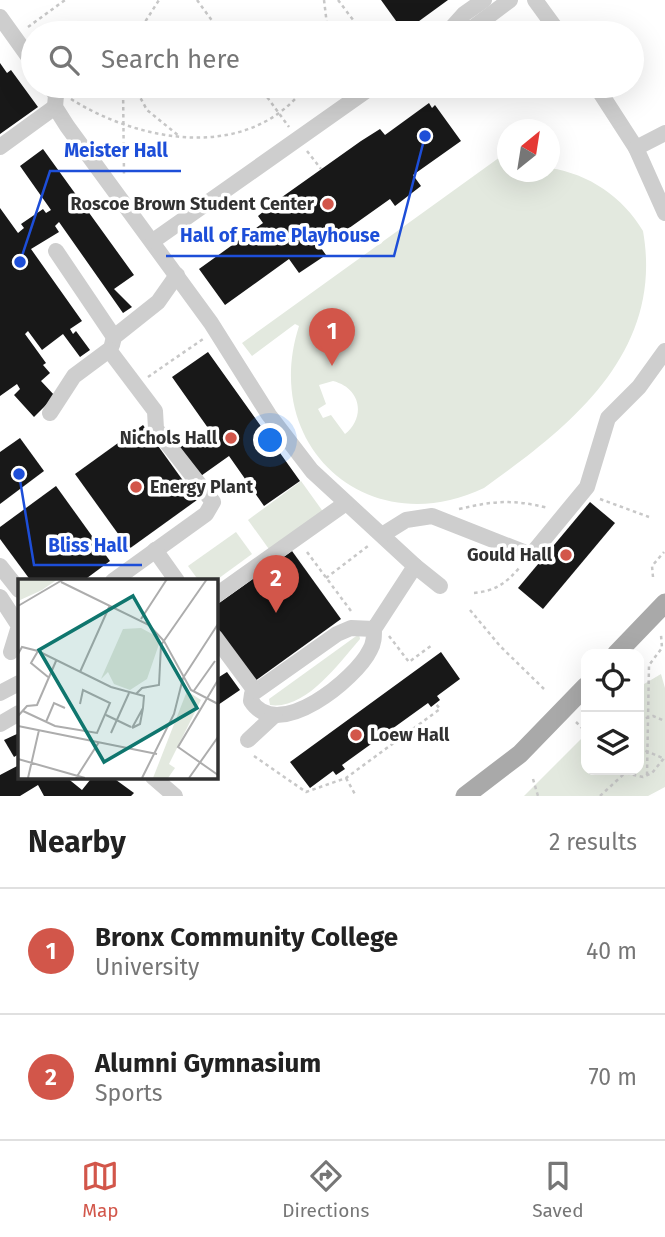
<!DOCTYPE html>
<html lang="en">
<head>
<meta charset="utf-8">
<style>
	:root { --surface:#fff; --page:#f2f2f2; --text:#222; --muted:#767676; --line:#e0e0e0; --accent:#d2564a }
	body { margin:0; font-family:"Fira Sans",sans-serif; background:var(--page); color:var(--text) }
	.controls { position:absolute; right:21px; bottom:21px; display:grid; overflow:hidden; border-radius:14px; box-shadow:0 7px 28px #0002 }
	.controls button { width:63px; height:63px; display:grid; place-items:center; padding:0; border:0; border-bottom:2px solid var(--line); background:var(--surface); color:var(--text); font:35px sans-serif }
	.compass { position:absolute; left:497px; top:119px; width:63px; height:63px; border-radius:50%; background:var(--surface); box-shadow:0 7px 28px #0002; rotate:30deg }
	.you { position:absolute; left:271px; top:441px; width:24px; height:24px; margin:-18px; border:5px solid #fff; border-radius:50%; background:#1a73e8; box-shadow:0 0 0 10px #1a73e833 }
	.badge { display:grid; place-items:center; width:46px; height:46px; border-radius:50%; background:var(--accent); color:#fff; font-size:23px; font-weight:700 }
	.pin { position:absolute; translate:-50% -58px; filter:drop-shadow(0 2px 4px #0008) }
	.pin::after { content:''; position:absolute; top:37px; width:24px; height:21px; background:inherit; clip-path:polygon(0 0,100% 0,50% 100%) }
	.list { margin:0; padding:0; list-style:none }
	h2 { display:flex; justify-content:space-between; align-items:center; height:91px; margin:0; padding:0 28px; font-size:30px }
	h2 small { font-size:23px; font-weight:400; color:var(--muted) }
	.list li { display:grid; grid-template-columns:46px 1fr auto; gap:21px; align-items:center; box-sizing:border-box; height:126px; padding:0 28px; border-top:2px solid var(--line) }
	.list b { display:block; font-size:26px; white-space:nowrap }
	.list p { margin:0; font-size:23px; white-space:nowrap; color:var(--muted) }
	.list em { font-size:23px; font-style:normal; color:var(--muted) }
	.icon { flex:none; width:38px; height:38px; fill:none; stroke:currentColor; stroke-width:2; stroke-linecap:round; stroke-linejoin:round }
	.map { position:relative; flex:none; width:665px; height:796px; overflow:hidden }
	.search { position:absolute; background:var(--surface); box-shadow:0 7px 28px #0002; left:21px; right:21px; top:21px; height:77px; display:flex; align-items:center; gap:18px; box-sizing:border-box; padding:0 24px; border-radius:38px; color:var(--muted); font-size:26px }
	.sheet { height:343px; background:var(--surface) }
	nav { display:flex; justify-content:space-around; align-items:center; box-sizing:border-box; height:98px; border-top:2px solid var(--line); background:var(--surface); font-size:19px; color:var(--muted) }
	nav a { display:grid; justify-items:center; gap:4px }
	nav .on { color:var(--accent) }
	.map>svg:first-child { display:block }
</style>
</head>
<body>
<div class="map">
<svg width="665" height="796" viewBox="0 0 665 796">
	<rect width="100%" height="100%" fill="#fff"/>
	<g fill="#e3e9df" fill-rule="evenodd">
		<path d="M 507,152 L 508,172 L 550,172 L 550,168 C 589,174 623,197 643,231 C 665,355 566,429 484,488 C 369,543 260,447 299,326 L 295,324 L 252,356 L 242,343 ZM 333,381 C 361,388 366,417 345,434 L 331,415 L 323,418 L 318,409 L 326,404 L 319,385 Z"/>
		<polygon points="301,481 324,513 271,552 248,520"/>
		<polygon points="236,532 252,554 215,581 199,581 188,566"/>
		<path d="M 359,634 L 360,639 C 338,664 306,710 270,705 L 269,699 Z"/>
		<polygon points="661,674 665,688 665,787 648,796 524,796 586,734 586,770 639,770 639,687"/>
	</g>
	<g fill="#181818">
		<polygon points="381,0 448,0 404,32"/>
		<polygon points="0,63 7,73 11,70 38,107 0,134"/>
		<polygon points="429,103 432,108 435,105 461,141 413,175 421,186 395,206 390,199 321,248 326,255 299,273 289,259 225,305 199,269 263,223 258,216 275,202 361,141 380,129 385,135"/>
		<polygon points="43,149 134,275 114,289 132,307 123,313 59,222 55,226 59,232 31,249 82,321 70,329 73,334 76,331 90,350 80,357 63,334 42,350 28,331 25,334 46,363 43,365 50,373 41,381 55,396 34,417 14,395 20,389 17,384 0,396 0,208 18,233 24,228 21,224 43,209 46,213 51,210 20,166"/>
		<polygon points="208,352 300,481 264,506 229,456 198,478 178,449 208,428 172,377"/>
		<polygon points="143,425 197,500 129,549 75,474"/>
		<polygon points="20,438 44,471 0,504 0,452"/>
		<polygon points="56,486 110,561 83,581 31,581 0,539 0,527"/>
		<polygon points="590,502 615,523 543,609 518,588"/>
		<polygon points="292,551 341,619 255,681 215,626 215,606"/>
		<polygon points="441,652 460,679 437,696 440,700 431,707 428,703 342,765 345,769 336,775 333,771 310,788 290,762"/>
		<polygon points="215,672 219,677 227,672 240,690 215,707"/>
		<polygon points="19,733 19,754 14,757 4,740"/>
		<polygon points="19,765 19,777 66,777 82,790 90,780 86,777 112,777 134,793 131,796 44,796 38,785 20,796 0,796 0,775"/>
	</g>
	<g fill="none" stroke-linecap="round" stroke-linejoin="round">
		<g stroke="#c8c8c8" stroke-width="2.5" stroke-dasharray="3.5 3.5" stroke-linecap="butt">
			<polyline points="197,0 221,33"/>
			<polyline points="324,0 328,33"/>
			<polyline points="338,0 363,33"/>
			<polyline points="28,27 65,0"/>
			<polyline points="138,33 159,0"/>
			<polyline points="512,33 527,22"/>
			<polyline points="123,86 124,175"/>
			<polyline points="134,86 147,110 179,136"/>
			<polyline points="259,86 289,127"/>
			<path d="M 71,99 C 141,143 250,162 306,86"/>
			<polyline points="307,151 321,169"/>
			<polyline points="148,377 203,339"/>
			<polyline points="600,499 649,517"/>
			<path d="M 459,509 C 493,501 513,499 548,508"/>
			<polyline points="307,552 351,611"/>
			<polyline points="653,577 652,566 664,552"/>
			<polyline points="326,578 368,546"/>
			<path d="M 474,593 C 496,591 506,583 520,567"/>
			<polyline points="470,610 500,646 544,689"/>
			<polyline points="389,636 409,662 432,645"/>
			<polyline points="639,720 653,716 665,721"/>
			<polyline points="576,722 586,732"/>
			<polyline points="639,748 665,759"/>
			<polyline points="254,756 306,792 346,778 440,709 436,704"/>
			<polyline points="647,775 649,665 662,648 661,635"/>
			<polyline points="346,778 356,796"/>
			<polyline points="533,779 538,796"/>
			<polyline points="600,796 625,773 643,777 652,773 665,757"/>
		</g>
		<g stroke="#cecece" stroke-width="16">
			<polyline points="535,0 559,33"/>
			<polyline points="0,17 33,63"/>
			<polyline points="447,33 464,14 484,0"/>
			<polyline points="448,33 474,27 510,0"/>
			<path d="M 50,86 L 56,95 L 55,107 L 67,126 L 211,323 L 269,415 L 312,471 L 415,566 L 374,629 L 351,628 L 337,634 L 252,694 L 251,701 C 278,743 356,679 370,650 C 374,643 374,637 374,629"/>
			<polyline points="596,86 636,148 665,213"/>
			<polyline points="0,147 55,107"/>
			<polyline points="636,148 665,133"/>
			<polyline points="153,241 373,86"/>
			<polyline points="56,251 114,337"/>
			<polyline points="112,345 114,337 158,302 177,275"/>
			<polyline points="50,413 74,376 109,350 155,411 156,429 213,502 206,514 113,581"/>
			<polyline points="382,535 406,520 432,516 531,555 587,487 608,418 639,387 665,351"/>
			<polyline points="155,550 177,581"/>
			<polyline points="0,566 19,590"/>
			<polyline points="415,566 440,586"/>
			<polyline points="215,596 346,503"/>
			<polyline points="0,597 19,626 11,652"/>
			<polyline points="215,637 255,691"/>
			<polyline points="0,693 19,683"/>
			<polyline points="0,724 19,713"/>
			<polyline points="248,740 275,715"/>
			<polyline points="153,777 175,796"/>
		</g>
		<g stroke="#a9a9a9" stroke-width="19">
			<polyline points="616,654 665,603"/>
			<polyline points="465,796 520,754 586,686"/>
		</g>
	</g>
	<g fill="#d2564a" stroke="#fff" stroke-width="2.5">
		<circle cx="328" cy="204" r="7"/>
		<circle cx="231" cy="438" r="7"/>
		<circle cx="136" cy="487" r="7"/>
		<circle cx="566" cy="555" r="7"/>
		<circle cx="356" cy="735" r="7"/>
	</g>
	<g text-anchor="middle" stroke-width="7" stroke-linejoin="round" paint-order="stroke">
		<g font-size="18" font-weight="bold" fill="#313131" stroke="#fff" text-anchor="end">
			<text x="314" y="210">Roscoe Brown Student Center</text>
			<text x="217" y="444">Nichols Hall</text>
			<text x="150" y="493" text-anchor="start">Energy Plant</text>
			<text x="552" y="561">Gould Hall</text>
			<text x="370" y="741" text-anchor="start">Loew Hall</text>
		</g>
	</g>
	<g transform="translate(18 579)">
		<rect width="200" height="200" fill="#fff"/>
		<path d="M 40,0 L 24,11 L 0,22 L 0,1 ZM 123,49 L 136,56 L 141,65 L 129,100 L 112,111 L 96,105 L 90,93 L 83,100 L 105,50 ZM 169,112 L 183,121 L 151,185 L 157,189 L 150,199 L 135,199 Z" fill="#e3e9df"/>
		<path fill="none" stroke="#adadad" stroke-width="2" d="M 43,3 L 131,46 L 146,62 L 173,111 L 200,125M 0,27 L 46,0M 123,40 L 149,0M 20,72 L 13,84 L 30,98M 0,75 L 4,68 L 20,72 L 93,108 L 126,117 L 125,129 L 114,149M 62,93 L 92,26M 165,99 L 200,45M 200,101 L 160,168 L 200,196M 175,113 L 197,82M 118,115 L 124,109 L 141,106 L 143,66 L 189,0M 5,132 L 37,147 L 79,154 L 92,124 L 65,111 L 62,125M 88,136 L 113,148M 0,137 L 9,127 L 19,126 L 38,82M 28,143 L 36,124 L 47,129M 0,147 L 139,175M 114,149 L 122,145 L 125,129M 93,154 L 111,114M 0,180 L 67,199M 10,199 L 21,151M 58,199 L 81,163M 124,199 L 156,135 L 165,99M 171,199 L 200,158"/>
		<path fill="#0f766e" fill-opacity="0.15" stroke="#0f766e" stroke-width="3.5" d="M 115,17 L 179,129 L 86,183 L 21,71 Z"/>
		<rect width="200" height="200" fill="none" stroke="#313131" stroke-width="3.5"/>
	</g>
	<path fill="none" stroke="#1d4ed8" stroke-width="2.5" d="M20 262L50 171H181M425 136L394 256H166M19 474L34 565H142"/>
	<g fill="#1d4ed8" stroke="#fff" stroke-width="2.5">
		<circle cx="20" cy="262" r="7"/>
		<circle cx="425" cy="136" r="7"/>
		<circle cx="19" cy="474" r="7"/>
	</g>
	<g font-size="19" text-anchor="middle" font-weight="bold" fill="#1d4ed8" stroke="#fff" stroke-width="7" stroke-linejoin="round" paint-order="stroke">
		<text x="116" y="157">Meister Hall</text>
		<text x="280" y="242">Hall of Fame Playhouse</text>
		<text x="88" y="552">Bliss Hall</text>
	</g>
</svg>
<div class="controls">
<button><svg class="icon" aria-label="locate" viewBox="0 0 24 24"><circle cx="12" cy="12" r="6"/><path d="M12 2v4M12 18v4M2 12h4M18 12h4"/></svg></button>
<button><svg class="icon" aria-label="layers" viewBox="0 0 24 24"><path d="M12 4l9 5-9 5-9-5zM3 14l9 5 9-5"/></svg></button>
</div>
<svg class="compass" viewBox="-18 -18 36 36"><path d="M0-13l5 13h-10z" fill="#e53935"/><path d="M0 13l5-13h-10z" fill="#767676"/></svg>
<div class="you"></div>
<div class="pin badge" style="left:332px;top:366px">1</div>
<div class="pin badge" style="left:276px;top:613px">2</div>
<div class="search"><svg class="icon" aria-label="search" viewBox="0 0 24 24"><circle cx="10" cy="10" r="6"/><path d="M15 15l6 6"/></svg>Search here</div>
</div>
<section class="sheet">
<h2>Nearby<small>2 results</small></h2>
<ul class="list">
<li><span class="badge">1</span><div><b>Bronx Community College</b><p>University</p></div><em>40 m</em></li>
<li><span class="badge">2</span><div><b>Alumni Gymnasium</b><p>Sports</p></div><em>70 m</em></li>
</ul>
</section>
<nav>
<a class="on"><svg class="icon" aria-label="map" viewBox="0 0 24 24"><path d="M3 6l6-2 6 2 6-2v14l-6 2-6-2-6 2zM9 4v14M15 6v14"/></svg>Map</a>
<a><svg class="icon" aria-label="directions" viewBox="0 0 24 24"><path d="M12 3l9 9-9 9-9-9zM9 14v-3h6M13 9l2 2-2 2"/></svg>Directions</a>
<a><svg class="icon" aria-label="saved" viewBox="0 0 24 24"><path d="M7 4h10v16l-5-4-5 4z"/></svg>Saved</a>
</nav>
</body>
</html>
